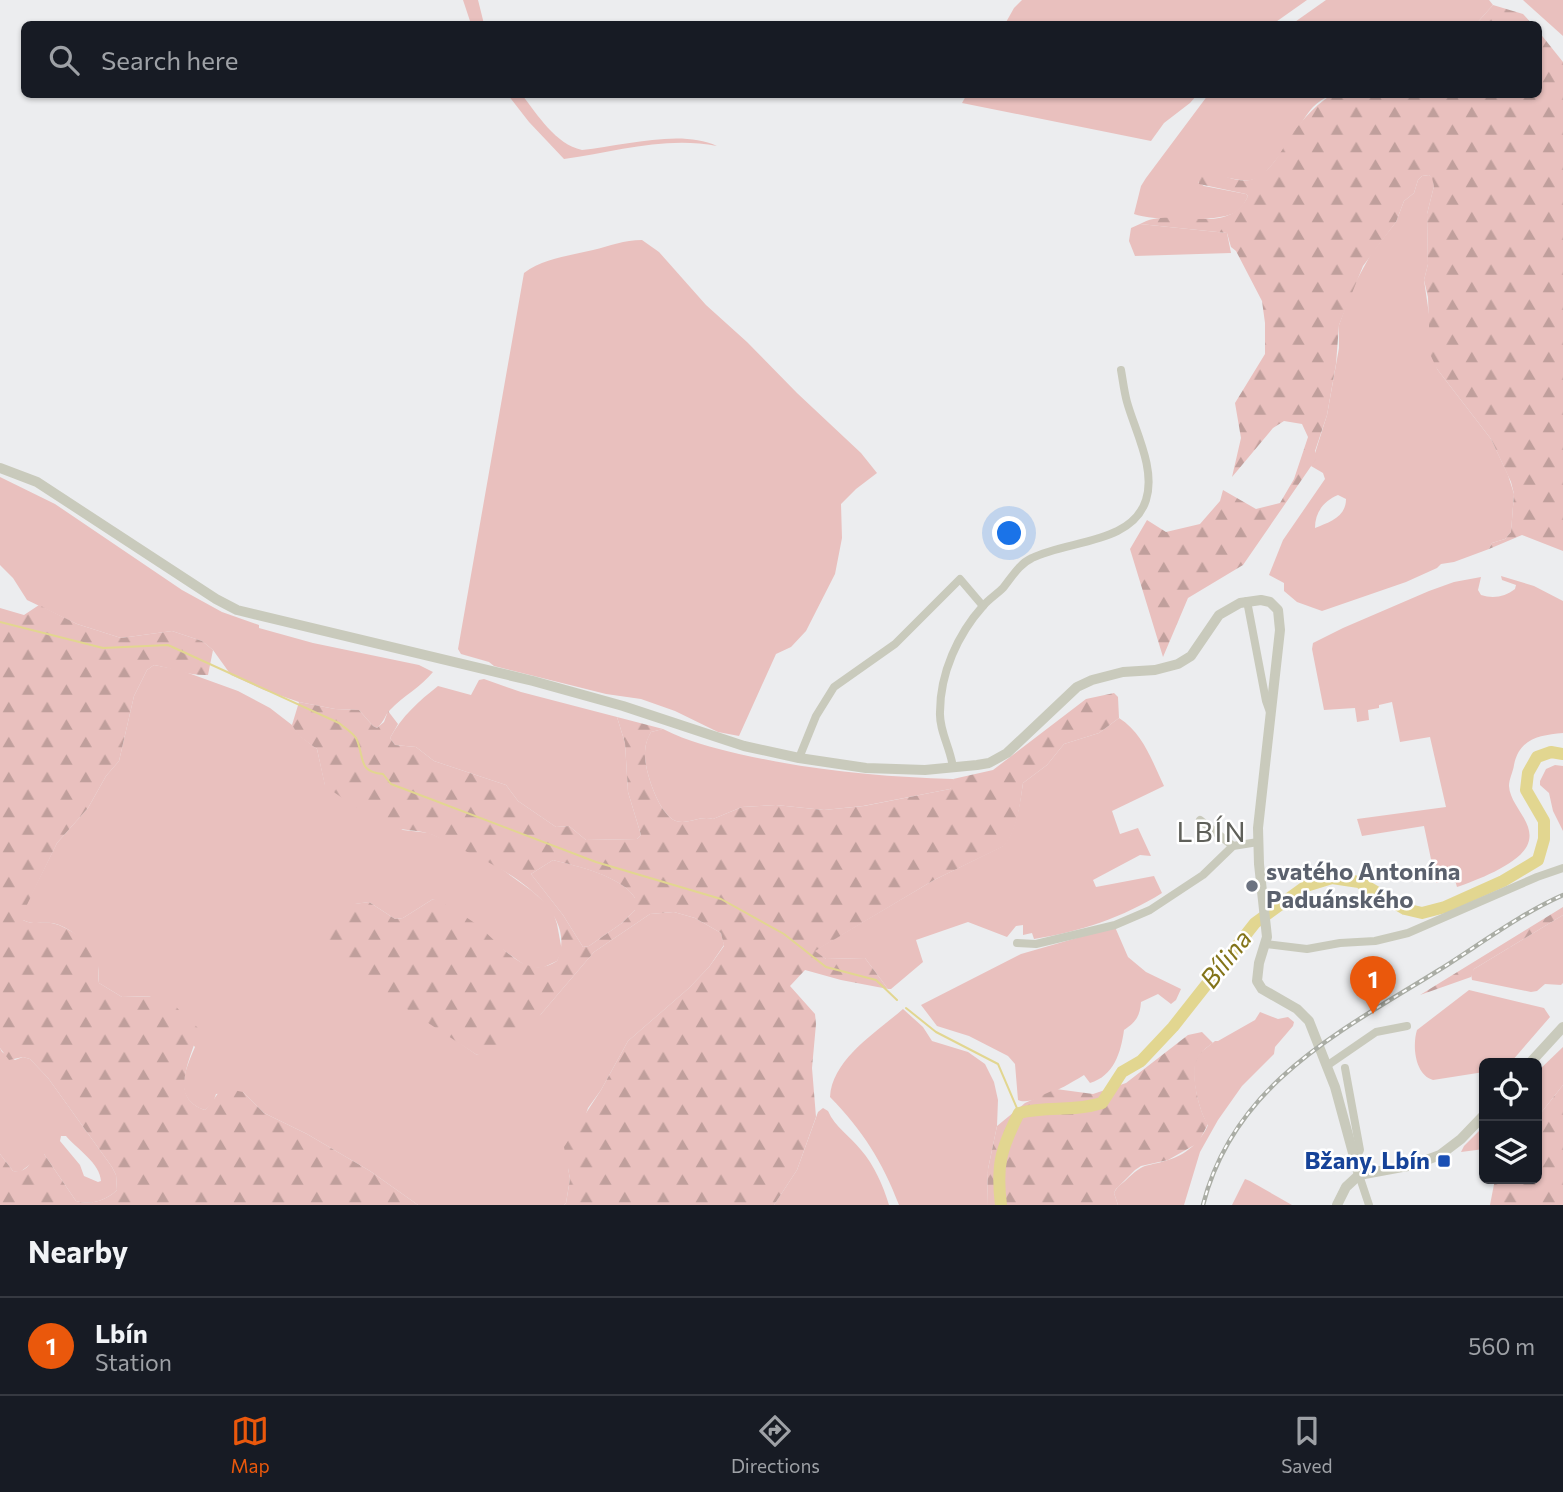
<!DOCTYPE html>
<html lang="en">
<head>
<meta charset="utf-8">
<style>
	:root { --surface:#171b24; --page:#242831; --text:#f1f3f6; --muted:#9ea1a6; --line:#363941; --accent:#ea580c }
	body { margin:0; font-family:Commissioner,sans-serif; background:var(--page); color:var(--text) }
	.controls { position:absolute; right:21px; bottom:21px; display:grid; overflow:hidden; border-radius:10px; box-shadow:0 2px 5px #0004 }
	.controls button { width:63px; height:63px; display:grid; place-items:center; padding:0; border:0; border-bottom:2px solid var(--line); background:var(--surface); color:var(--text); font:35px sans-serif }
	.you { position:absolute; left:1010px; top:534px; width:24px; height:24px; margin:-18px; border:5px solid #fff; border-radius:50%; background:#1a73e8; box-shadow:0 0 0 10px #1a73e833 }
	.badge { display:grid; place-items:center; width:46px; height:46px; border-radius:50%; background:var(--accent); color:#fff; font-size:23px; font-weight:700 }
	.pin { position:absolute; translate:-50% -58px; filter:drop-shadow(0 2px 4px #0008) }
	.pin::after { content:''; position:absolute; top:37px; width:24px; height:21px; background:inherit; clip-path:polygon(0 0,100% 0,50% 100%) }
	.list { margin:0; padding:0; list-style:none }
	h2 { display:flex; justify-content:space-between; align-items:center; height:91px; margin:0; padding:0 28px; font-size:30px }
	h2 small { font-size:23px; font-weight:400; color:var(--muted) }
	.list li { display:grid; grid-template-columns:46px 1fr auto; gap:21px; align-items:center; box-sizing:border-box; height:98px; padding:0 28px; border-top:2px solid var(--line) }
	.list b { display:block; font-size:26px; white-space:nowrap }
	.list p { margin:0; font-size:23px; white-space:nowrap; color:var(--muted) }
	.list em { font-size:23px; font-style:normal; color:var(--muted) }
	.icon { flex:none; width:38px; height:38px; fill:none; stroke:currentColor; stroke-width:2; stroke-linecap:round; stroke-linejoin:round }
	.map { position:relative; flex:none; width:1563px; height:1205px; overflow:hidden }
	.search { position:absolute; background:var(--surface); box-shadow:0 2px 5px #0004; left:21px; right:21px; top:21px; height:77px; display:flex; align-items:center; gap:18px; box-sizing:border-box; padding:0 24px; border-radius:10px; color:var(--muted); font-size:26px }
	.sheet { height:189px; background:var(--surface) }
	nav { display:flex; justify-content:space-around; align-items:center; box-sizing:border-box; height:98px; border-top:2px solid var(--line); background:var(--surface); font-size:19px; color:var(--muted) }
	nav a { display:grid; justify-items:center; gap:4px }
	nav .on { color:var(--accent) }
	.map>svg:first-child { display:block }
</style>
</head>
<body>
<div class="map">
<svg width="1563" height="1205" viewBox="0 0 1563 1205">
	<defs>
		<pattern id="forest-firs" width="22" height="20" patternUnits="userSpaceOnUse" patternTransform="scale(1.75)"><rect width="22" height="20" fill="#e9c0be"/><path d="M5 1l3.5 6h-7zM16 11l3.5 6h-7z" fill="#c09f9c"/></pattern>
	</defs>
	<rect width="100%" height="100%" fill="#ecedef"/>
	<g fill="#e9c0be" fill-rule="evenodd">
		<polygon points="463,0 478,0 484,24 471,24"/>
		<polygon points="1022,0 1307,0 1273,24 1005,24 1014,8"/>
		<polygon points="1326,0 1489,0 1493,5 1476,24 1292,24"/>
		<polygon points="1523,0 1563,0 1563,36"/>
		<polygon points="967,94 1197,94 1197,95 1190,103 1164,123 1151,141 962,103"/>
		<path d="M 508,95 L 522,95 C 538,115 555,144 582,150 C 623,146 680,129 717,146 C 665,136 615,152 564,159 L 529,122 Z"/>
		<path d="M 1208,95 L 1331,95 C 1324,98 1318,102 1313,107 C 1297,125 1273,176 1251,180 C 1242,182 1232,178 1224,177 C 1216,175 1206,180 1198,182 L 1204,186 L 1246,194 L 1248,196 C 1245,203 1241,209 1234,213 C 1217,222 1152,221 1134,214 L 1141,186 L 1146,178 Z"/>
		<path d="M 1429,175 L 1433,178 L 1434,186 L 1427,214 L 1428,264 L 1424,280 L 1437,369 L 1491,439 L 1508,475 L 1514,494 L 1511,532 L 1505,539 L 1492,543 L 1489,549 L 1454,562 L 1441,564 L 1437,568 L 1406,582 L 1322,611 L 1297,602 L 1284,591 L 1284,583 L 1269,575 L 1283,540 L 1325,479 L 1323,473 L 1311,466 L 1327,415 L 1339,348 L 1339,325 L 1353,287 L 1371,254 L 1396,222 L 1404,201 L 1414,193 L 1418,180 L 1422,176 ZM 1338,495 L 1346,499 C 1346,517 1330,522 1315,528 C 1315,512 1324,501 1338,495 Z"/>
		<polygon points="1140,224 1227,233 1231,253 1135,256 1129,241 1131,228"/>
		<path d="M 642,240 L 659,252 L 706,305 L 747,342 L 797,393 L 861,453 L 877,473 L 856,489 L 841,504 L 842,538 L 835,574 L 806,631 L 791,647 L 776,654 L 739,736 L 718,732 L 675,711 L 641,699 L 606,694 L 494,666 L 489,662 L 461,654 L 458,649 L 524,273 C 544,258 569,256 593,250 C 610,246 624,240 642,240 Z"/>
		<path d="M 0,477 L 55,504 L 182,590 L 222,612 L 259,625 L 259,628 L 313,643 L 419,665 L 433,672 C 421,687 403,696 390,710 C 385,715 384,722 377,728 L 373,726 L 359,710 L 335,709 L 299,702 L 264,690 L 231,675 L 213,650 L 202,641 L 172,631 L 121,638 L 77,624 L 27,600 L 13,578 L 0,565 Z"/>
		<path d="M 1501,576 L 1534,586 L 1563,601 L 1563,733 C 1539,735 1519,739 1514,765 C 1513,772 1509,779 1509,786 C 1510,807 1538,824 1527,846 C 1517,865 1477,880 1457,887 L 1454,877 L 1436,883 L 1424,826 L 1362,836 L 1357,819 L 1446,807 L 1430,737 L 1400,742 L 1392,702 L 1379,705 L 1379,708 L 1368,710 L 1369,720 L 1357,722 L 1355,708 L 1324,710 L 1312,649 L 1313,643 L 1343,628 L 1429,591 L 1454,582 L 1481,577 L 1478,590 L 1481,595 C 1493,599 1505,597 1515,589 L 1516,585 L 1502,580 Z"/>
		<path d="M 154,665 L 180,670 L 238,691 L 270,708 L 292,725 L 300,736 L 317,749 L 325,785 L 403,830 L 429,833 L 476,854 L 496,865 L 532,891 L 552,909 L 557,924 L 562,951 L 557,961 L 542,968 L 527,967 L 433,899 L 403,918 L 395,919 L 369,902 L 355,904 L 346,914 L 424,1018 L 477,1055 L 541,1014 L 594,952 L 650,914 L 674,912 L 695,918 L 721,933 L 724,945 L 709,967 L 689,988 L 628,1041 L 601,1090 L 588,1108 L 568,1168 L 570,1179 L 566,1203 L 564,1205 L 418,1205 L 370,1171 L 307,1134 L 264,1113 L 243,1092 L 216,1094 L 213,1103 L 205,1110 C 172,1099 185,1070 195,1047 L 150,996 L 122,997 L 99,983 C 98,977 99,972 98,966 C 96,949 68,924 51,923 C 41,922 32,925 23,920 L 22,913 L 57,843 L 88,808 L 106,776 L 119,761 L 134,696 L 147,670 Z"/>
		<path d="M 484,679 L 521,692 L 617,717 L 625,743 L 628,792 L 641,835 L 637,839 L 586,840 L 569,826 L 556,827 L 518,801 L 506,785 L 434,761 L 416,747 L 395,745 L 390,738 C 402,716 419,701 438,686 L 471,695 L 479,680 Z"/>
		<path d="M 1119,718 C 1143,733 1152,761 1164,786 L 1112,811 L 1120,834 L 1138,828 L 1151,856 L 1140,855 L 1093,880 L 1096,887 L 1154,876 L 1162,893 C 1124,917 1079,932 1034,939 L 1032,933 L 1023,935 L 1023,925 L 1016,926 L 1007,937 L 968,922 L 916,940 L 923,962 L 891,989 L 888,989 L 865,958 L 826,959 L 814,951 L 934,880 L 1003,846 C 1017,830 1020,803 1023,783 L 1047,765 L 1064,744 L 1099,733 Z"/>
		<path d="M 663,729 C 689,742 711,747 739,754 C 810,770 881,777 953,779 L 957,782 L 955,786 L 950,789 L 863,806 L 824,810 L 776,805 L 742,807 L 713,819 C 700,815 688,825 676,821 C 659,815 644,770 645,753 C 645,745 647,739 651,732 Z"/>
		<polygon points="1555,765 1563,766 1563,831 1553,811 1549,793 1540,785 1540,781 1546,769"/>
		<path d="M 553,860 C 577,866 622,876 635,898 L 635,910 L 622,923 L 589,946 L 583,947 L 563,915 L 531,874 Z"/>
		<polygon points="1563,915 1563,983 1561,985 1545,984 1537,991 1531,992 1472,980 1471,974 1474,969"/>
		<path d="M 1115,927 L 1128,957 L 1146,972 L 1181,989 L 1176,1000 L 1171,1004 L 1158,994 L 1141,1002 C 1140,1016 1136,1022 1124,1030 C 1121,1052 1114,1076 1090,1083 L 1084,1075 C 1071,1083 1031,1107 1018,1100 L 1015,1064 L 1008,1056 L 969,1036 L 937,1026 L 921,1005 L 1021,954 Z"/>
		<path d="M 1469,990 L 1544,1008 L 1550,1017 L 1512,1061 L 1508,1063 L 1484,1063 L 1484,1072 L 1433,1080 C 1415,1075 1412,1046 1417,1030 Z"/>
		<path d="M 903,1009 L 923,1027 L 932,1041 L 968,1052 L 985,1064 L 994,1082 L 998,1100 L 997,1126 L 988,1169 L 987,1205 L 899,1205 C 882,1161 863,1131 830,1097 C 832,1059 877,1032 903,1009 Z"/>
		<path d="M 1260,1012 L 1278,1019 L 1288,1017 L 1294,1022 L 1293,1026 L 1275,1047 L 1274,1054 L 1242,1086 L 1218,1120 L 1200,1152 L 1184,1205 L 1118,1205 L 1114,1193 C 1117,1187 1120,1185 1125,1181 C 1146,1161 1143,1168 1168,1160 C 1186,1155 1201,1141 1208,1125 C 1199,1112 1189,1071 1197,1057 C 1201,1051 1209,1046 1215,1041 L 1218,1041 L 1255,1020 Z"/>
		<polygon points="1563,1047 1563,1085 1537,1118 1537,1072"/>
		<path d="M 0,1048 L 2,1052 L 15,1060 L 23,1057 L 30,1059 L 48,1078 L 112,1167 L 116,1175 L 117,1190 C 105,1201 92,1205 76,1201 L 44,1154 L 20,1172 L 13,1171 L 0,1154 ZM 61,1136 L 66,1136 C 77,1149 100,1163 101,1181 L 98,1182 L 84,1176 L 80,1165 L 60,1141 Z"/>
		<path d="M 823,1108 L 828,1111 C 835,1127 850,1136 861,1150 C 874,1165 883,1185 889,1205 L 774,1205 L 797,1170 L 818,1112 Z"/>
		<polygon points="1484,1126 1484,1149 1461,1152 1464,1146"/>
		<polygon points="1245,1179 1250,1181 1292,1205 1232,1205"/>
	</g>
	<g fill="url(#forest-firs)" fill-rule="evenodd">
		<polygon points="1493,5 1523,14 1532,24 1476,24"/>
		<path d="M 1539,32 L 1563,62 L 1563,551 L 1522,535 L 1489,549 L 1492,543 L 1505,539 L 1511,532 L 1514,494 L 1511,482 L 1491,439 L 1437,369 L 1430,354 L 1428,297 L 1424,280 L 1428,264 L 1427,214 L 1434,186 L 1432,178 L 1429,175 L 1422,176 L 1418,180 L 1414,193 L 1404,201 L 1396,222 L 1363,266 L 1339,325 L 1336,364 L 1327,415 L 1315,451 L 1316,459 L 1243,565 L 1188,598 L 1163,657 L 1130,549 L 1147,520 L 1166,532 L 1200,524 L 1220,501 L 1223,490 L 1256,509 L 1280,503 L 1294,479 L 1308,437 L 1302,424 L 1284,421 L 1273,428 L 1232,477 L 1241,438 L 1235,403 L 1265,354 L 1265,323 L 1262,301 L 1236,251 L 1231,247 L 1227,233 L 1140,224 C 1170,205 1228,239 1248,196 L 1246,194 L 1199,184 L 1198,177 C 1215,165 1237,188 1255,178 C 1272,169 1277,158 1287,142 C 1299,123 1313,107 1331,95 L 1538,94 Z"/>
		<path d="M 39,605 L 77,624 L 121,638 L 172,631 L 202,641 L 213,650 L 208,675 C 190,676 172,668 154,665 L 147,670 L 134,696 L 119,761 L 106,776 L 88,808 L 57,843 L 23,913 L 23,920 C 32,925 41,922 51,923 C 63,924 93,943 97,955 C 100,964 97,974 99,983 L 122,997 L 160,996 L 176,1007 L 199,1029 C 193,1055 166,1098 205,1110 C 213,1103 215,1095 223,1088 L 243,1092 L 264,1113 L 307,1134 L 370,1171 L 418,1205 L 0,1205 L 0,1154 L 13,1171 C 28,1173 31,1162 37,1151 L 44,1154 L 76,1201 C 92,1205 105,1201 117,1190 L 116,1175 L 112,1167 L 48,1078 L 30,1059 L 23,1057 L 9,1060 L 0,1048 L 0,608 L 24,615 Z"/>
		<path d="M 1114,693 L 1118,697 L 1119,718 L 1099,733 L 1064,744 L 1047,765 L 1023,783 C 1020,803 1018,830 1004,846 L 934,880 L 815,951 L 826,959 L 865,958 L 888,989 L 841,980 L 805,970 L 790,986 L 815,1014 L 816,1024 L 812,1068 L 816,1117 L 797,1170 L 774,1205 L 564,1205 L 566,1203 L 570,1179 L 564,1147 L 601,1090 L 628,1041 L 689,988 L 709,967 L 724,946 L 721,933 L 695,918 L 674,912 L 650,914 L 594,952 L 541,1014 L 517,1039 L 477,1055 L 326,956 L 323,941 L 329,930 L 354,904 L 369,902 L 395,919 L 403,918 L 433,899 C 448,905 462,914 476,924 C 499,941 524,983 557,961 C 582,906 494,863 454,846 C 446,843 439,837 430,834 C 417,829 402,832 389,825 C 366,814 345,800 325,786 L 317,749 L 299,736 L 292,725 L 299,702 L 335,709 L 359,710 L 373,726 L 377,728 L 384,722 L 388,711 L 398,724 L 390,738 L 395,745 L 416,747 L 434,761 L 506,785 L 518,801 L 556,827 L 569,826 L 586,840 L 637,839 L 641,835 L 628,792 L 625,743 L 617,717 L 663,729 L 651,732 C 647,740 645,745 645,753 C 644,770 659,815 676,821 C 688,825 700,815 713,819 L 742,807 L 776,805 L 824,810 L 864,806 L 950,789 L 956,783 L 953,779 L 993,770 L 1086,699 ZM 553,860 C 576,866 622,876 635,898 L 635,910 L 622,923 L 589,946 L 583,947 L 563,915 L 531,874 Z"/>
		<polygon points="1563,907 1563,915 1474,969 1471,977 1420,995"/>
		<path d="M 1202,1032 L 1213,1043 C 1207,1047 1200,1052 1197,1059 C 1190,1072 1199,1113 1208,1124 L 1198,1143 L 1168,1160 L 1141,1166 L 1135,1170 L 1116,1189 L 1114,1193 L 1118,1205 L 987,1205 L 988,1169 L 997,1126 L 1025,1103 L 1056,1089 L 1093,1094 L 1126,1083 L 1188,1035 Z"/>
		<polygon points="1563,1085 1563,1205 1490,1205 1495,1179 1537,1179 1537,1118"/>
	</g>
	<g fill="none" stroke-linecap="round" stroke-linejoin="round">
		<g stroke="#e2d690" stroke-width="2">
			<path d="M 0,622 L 103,648 L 168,645 L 339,723 C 345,728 352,732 356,738 C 365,757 357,772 383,774 L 391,784 L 596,862 L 721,899 L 784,934 L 826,967 L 876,980 L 897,1000"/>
			<polyline points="906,1008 936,1032 998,1064 1019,1113"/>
		</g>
		<path stroke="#e2d690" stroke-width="12" d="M 1001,1205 C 996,1165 1001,1149 1019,1113 C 1049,1106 1073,1112 1102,1103 L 1122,1072 L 1141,1061 L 1173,1027 L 1255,923 L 1306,886 L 1332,878 L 1359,882 L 1405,909 L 1422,913 L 1445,907 L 1503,881 L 1538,860 L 1544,839 L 1544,821 L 1526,790 L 1528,773 L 1537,757 L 1551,752 L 1563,754"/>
		<g stroke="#c9cabc" stroke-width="8">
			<polyline points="1247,601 1266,701 1271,715"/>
			<polyline points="799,758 816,716 834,687 895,644 960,579 983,606"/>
			<path d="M 953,768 C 951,749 939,731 940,712 C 940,673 958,634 983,606 C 989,599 997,594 1003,588 C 1012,577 1019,564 1032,558 C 1068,540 1132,544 1146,500 C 1156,469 1135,431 1127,402 C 1124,391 1123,381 1121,370"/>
			<polyline points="1200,820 1233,846"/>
			<polyline points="1017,943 1036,944 1115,925 1150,910 1203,875 1233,846 1258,842"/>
			<polyline points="1266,944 1307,949 1340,943 1375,941 1408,933 1537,877 1563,868"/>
			<polyline points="1328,1065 1376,1032 1407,1026"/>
			<polyline points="1345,1068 1360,1150 1355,1159"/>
			<polyline points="1359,1175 1369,1205"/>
		</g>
		<g stroke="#c9cabc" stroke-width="10">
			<polyline points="0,468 37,482 216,599 237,610 533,681 623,706 744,746 799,758 866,768 925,770 977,765 989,763 1007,753 1077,687 1092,680 1123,672 1155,670 1178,664 1191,656 1219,615 1240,603 1261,600 1270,602 1278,610 1280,630 1258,828 1259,864 1267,937 1259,963 1257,981 1262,989 1297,1009 1309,1021 1335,1087 1359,1175"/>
			<polyline points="1530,1063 1563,1027"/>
			<polyline points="1337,1205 1346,1187 1359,1175 1413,1165 1440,1155 1461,1139 1484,1115"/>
		</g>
		<defs>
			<path id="rail" d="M 1203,1205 C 1234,1083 1341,1031 1439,970 C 1479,945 1520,914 1563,895"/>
		</defs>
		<use href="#rail" stroke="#aaada5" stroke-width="4.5"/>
		<use href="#rail" stroke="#fff" stroke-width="2" stroke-dasharray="5" stroke-linecap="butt"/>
	</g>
	<circle fill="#6b7280" stroke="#fff" stroke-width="2.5" cx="1252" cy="886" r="7"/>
	<rect fill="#1a4fb4" stroke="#fff" stroke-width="2.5" x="1437" y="1154" width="14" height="14" rx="3.5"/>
	<g text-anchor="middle" stroke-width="5" stroke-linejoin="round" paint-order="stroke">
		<g font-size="24" font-weight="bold" fill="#5b616d" stroke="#fff" text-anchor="start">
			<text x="1266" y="880">svatého Antonína<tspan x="1266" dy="28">Paduánského</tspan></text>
		</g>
		<g font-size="24" font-weight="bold" fill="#164399" stroke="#fff" text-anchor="end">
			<text x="1430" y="1169">Bžany, Lbín</text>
		</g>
		<g font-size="26" font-style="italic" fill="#837419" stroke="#fff">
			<text transform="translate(1226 959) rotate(-52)" y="9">Bílina</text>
		</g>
		<g font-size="28" letter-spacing="2" fill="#5f605a" stroke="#fff">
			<text x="1212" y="842">LBÍN</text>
		</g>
	</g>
</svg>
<div class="controls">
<button><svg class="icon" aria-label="locate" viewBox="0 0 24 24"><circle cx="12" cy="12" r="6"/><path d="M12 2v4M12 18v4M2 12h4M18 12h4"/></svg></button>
<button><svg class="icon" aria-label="layers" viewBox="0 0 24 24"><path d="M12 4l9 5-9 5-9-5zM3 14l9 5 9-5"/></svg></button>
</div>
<div class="you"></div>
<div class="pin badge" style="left:1373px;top:1014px">1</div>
<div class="search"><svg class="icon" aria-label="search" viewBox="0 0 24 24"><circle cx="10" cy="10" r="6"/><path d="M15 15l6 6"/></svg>Search here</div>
</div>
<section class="sheet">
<h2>Nearby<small></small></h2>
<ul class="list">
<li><span class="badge">1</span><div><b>Lbín</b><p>Station</p></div><em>560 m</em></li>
</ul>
</section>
<nav>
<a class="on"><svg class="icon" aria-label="map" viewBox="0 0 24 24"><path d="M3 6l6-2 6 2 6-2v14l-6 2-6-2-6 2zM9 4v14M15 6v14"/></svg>Map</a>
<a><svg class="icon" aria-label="directions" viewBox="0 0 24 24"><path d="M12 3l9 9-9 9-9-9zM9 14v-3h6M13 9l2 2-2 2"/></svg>Directions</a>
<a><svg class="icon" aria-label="saved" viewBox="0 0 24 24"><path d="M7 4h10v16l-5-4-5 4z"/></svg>Saved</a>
</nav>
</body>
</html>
